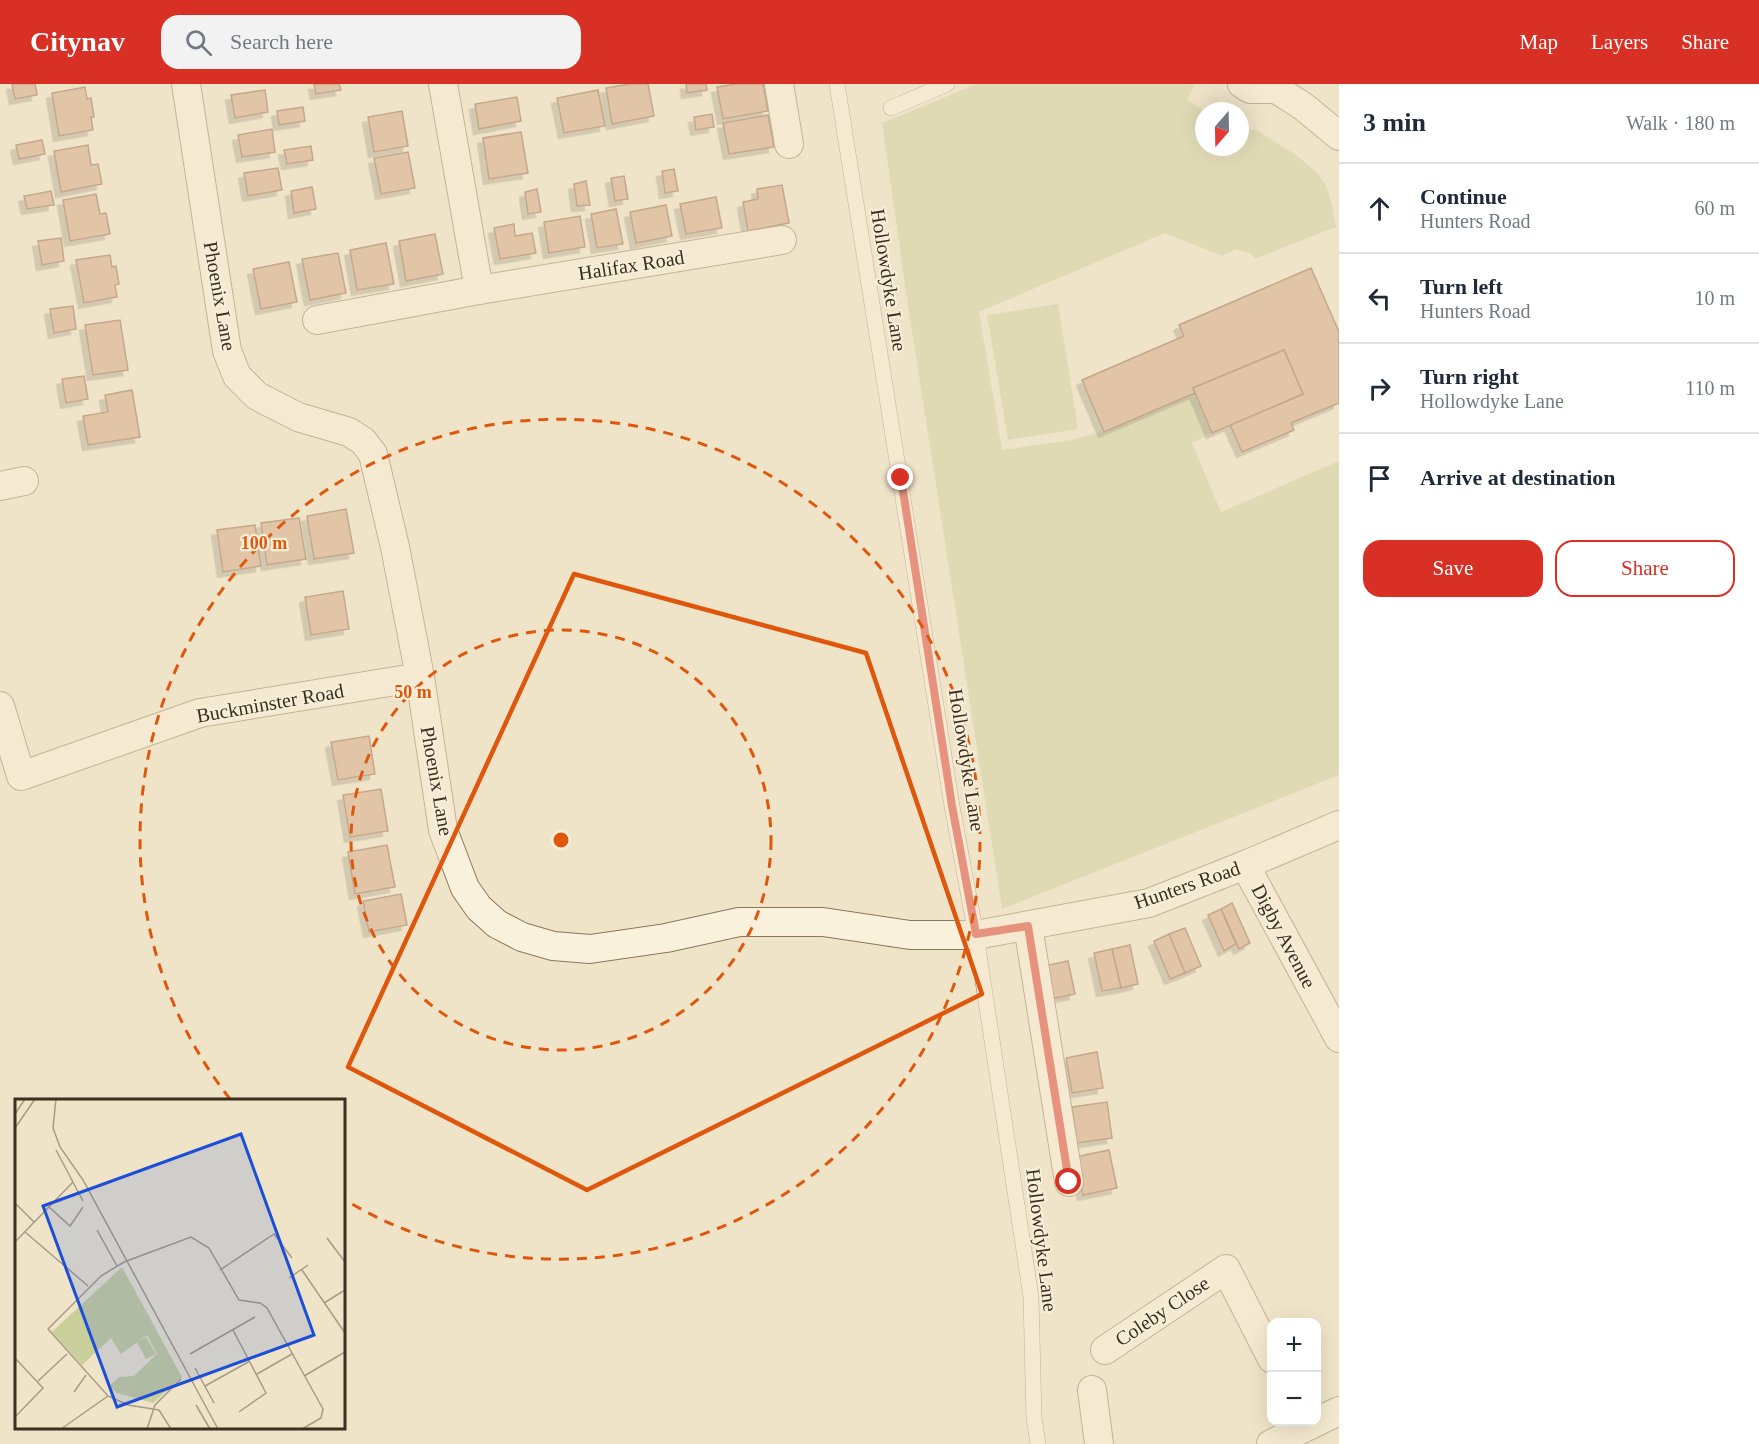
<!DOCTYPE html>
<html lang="en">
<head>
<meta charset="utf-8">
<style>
	:root { --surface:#fff; --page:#f2f2f3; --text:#1f2937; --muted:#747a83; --line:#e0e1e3; --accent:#d93025 }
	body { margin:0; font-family:Georgia,serif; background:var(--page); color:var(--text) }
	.controls { position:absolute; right:18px; bottom:18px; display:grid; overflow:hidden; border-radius:12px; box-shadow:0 6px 24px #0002 }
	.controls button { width:54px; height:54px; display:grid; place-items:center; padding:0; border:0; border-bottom:2px solid var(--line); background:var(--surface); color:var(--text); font:30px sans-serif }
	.compass { position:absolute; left:1195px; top:18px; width:54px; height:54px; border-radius:50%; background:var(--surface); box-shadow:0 6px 24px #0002; rotate:200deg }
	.stop { position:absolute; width:18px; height:18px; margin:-14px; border:4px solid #d93025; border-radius:50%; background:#fff }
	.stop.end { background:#d93025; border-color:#fff; box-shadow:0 2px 6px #0008 }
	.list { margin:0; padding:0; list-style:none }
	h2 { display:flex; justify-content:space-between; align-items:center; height:78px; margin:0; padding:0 24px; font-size:26px }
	h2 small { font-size:20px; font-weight:400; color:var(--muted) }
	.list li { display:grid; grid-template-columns:39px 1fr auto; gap:18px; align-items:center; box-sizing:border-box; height:90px; padding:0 24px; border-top:2px solid var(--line) }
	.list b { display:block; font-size:22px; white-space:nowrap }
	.list p { margin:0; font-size:20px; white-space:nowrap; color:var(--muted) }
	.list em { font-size:20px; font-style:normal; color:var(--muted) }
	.actions { display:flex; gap:12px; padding:18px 24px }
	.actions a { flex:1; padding:14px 0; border:2px solid var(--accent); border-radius:18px; text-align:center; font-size:21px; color:var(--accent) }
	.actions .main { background:var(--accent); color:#fff }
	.icon { flex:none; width:33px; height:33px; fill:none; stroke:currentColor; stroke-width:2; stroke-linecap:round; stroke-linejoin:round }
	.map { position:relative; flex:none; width:1339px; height:1360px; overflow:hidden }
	header { display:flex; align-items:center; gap:36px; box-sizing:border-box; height:84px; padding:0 30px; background:var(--accent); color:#fff }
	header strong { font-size:28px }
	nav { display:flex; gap:33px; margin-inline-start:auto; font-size:21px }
	.search { width:420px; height:54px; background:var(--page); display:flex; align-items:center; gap:15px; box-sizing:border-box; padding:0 21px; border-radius:18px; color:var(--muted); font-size:22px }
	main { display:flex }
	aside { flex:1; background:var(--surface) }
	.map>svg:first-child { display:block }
</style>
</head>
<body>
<header>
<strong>Citynav</strong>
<div class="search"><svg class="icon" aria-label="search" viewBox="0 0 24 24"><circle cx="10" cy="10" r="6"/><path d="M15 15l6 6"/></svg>Search here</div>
<nav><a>Map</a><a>Layers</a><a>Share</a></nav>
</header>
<main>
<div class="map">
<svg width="1339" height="1360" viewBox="0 0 1339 1360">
	<defs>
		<filter id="shadow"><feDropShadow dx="-5.5" dy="5.5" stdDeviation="0" flood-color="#0004"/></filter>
	</defs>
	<rect width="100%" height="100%" fill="#f0e4c8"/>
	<g fill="#c9cf9b">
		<path d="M 977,0 L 1190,0 L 1194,2 L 1187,15 L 1204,27 L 1204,63 L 1240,63 L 1240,46 L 1255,45 C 1275,59 1310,76 1323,97 C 1331,109 1333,128 1336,143 L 1255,175 L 1250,169 L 1235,165 L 1222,172 L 1165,149 L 979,228 L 1002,366 L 1071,356 L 1105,347 L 1195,309 L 1212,349 L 1192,359 L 1221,428 L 1339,377 L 1339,691 L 1002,825 L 907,215 L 882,39 Z"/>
		<polygon points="1058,220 1078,345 1008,356 987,231"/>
	</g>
	<g fill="#cf9f7d" stroke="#8d5f41" stroke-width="1.5" filter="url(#shadow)">
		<polygon points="12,0 35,0 37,11 15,15"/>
		<polygon points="314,0 339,0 341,6 316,10"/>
		<polygon points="629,0 648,0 654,32 612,40 606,4"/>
		<polygon points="686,0 706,0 707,6 687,9"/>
		<polygon points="736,0 763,0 768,27 723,35 717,3"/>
		<polygon points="85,3 87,15 91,14 94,33 91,33 93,46 59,52 52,9"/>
		<polygon points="265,6 268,28 235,34 231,11"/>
		<polygon points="598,6 605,42 564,49 557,14"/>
		<polygon points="517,13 521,37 479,45 475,20"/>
		<polygon points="303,23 305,37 279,41 277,27"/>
		<polygon points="402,27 408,62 374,68 368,33"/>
		<polygon points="712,30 714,43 696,46 694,33"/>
		<polygon points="768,31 774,63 729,70 723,39"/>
		<polygon points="272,45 275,68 242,73 238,51"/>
		<polygon points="521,48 528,89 489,95 483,54"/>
		<polygon points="42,56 45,70 19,75 16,61"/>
		<polygon points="88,61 91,81 98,80 102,100 61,108 54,67"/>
		<polygon points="311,62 313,76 287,80 284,66"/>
		<polygon points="408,68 415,104 381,110 374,74"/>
		<polygon points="278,84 282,106 248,112 244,89"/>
		<polygon points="674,85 678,107 665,109 662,87"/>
		<polygon points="624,92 628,115 615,117 611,94"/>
		<polygon points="586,97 590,121 577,122 574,100"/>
		<polygon points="782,101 789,139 748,147 743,118 758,115 757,105"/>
		<polygon points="312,103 316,125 294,129 291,107"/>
		<polygon points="537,105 541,128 528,130 525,108"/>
		<polygon points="51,107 54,121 27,125 24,112"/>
		<polygon points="96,110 100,130 106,129 110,150 70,157 63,116"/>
		<polygon points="716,113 722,144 686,150 680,120"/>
		<polygon points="666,121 672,152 636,159 630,128"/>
		<polygon points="616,125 623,160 597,164 591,130"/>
		<polygon points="580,132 585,163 549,169 544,138"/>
		<polygon points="514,140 515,152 532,149 536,169 500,175 494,144"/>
		<polygon points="435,150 443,190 406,197 399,157"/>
		<polygon points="61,154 64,177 42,181 38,157"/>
		<polygon points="386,159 394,200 357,206 350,166"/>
		<polygon points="338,169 346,209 310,216 302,175"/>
		<polygon points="110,171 112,183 116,182 119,200 115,201 117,213 84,219 76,176"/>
		<polygon points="289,178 297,218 261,225 253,185"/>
		<polygon points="1311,184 1339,248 1339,319 1291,339 1294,346 1242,368 1230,341 1303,310 1284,266 1193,304 1195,309 1104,348 1082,296 1184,252 1179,241"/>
		<polygon points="73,222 76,245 54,249 50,225"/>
		<polygon points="120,236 128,286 93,291 85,241"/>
		<polygon points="1284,266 1303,310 1212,349 1193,304"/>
		<polygon points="84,292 88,315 66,319 62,295"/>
		<polygon points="132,306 140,353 88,361 83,332 108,328 105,311"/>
		<polygon points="346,425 354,469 314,475 307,432"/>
		<polygon points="299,434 306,475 267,481 261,439"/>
		<polygon points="255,441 261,482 223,488 217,446"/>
		<polygon points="343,507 349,545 311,551 305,513"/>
		<polygon points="369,652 375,690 338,696 331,658"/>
		<polygon points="381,705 388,747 350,753 343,711"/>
		<polygon points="387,761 395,803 355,810 348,768"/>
		<polygon points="401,810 407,841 369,848 363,817"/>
		<polygon points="1232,819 1250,859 1239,865 1221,825"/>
		<polygon points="1221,825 1236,860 1224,867 1208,831"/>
		<polygon points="1185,844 1201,882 1185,889 1169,850"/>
		<polygon points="1169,850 1185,889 1170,895 1154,857"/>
		<polygon points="1130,861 1138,900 1121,904 1112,865"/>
		<polygon points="1112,865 1121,904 1102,907 1094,869"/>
		<polygon points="1068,877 1075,910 1051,915 1044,882"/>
		<polygon points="1097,968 1103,1004 1072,1009 1066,974"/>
		<polygon points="1107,1018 1112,1054 1077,1059 1072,1023"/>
		<polygon points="1109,1066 1117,1104 1083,1111 1075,1073"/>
	</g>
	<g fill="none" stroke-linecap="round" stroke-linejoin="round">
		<defs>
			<g id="lane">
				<polyline points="837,0 952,722 976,851 1031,1213 1034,1334 1038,1360"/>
				<polyline points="891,24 947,0"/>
			</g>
			<g id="street">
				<polyline points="186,0 227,267 237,292 257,312 298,333 349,348 363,357 373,370 395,463 420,593 443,746 465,804 479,824 497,840 522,853 553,862 590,865 666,854 739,838 823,838 910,851 976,851 1149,819 1245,781 1339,741"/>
				<polyline points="443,0 479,206"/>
				<polyline points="779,0 789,60"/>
				<polyline points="1242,0 1250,5 1276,5"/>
				<polyline points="1273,0 1276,5 1304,23 1339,52"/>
				<polyline points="317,236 479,206 782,156"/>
				<polyline points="0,402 24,397"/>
				<polyline points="0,622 21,692 200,629 420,593"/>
				<polyline points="1245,781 1339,954"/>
				<polyline points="1028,842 1069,1098"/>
				<polyline points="1105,1266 1226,1185 1272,1275"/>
				<polyline points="1092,1306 1099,1360"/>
				<polyline points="1271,1360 1339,1327"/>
			</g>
		</defs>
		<use href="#lane" stroke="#8d765c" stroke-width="16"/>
		<use href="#street" stroke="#8d765c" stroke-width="30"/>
		<use href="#lane" stroke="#faf1dc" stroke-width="15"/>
		<use href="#street" stroke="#faf1dc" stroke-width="28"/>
	</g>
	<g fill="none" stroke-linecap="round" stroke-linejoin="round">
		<polyline stroke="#d93025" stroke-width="8" points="901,394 952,722 976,850 1028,842 1069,1098"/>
	</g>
	<path d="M0 0H1339V1360H0ZM 574,490 L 866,569 L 982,910 L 587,1106 L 348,983 Z" fill="#f0e4c8" fill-opacity=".55" fill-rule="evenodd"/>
	<path fill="none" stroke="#df570d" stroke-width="4.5" stroke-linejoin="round" d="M 574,490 L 866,569 L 982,910 L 587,1106 L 348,983 Z"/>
	<g fill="none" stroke="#df570d" stroke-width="3" stroke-dasharray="10 8">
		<circle cx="561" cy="756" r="210"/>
		<path d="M230 1015A420 420 0 1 1 345 1116"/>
	</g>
	<g text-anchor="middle" stroke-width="4.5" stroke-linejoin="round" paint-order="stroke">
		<g font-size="20" fill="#3d2e20" stroke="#f7eed8">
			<text transform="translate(631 181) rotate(-9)" y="7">Halifax Road</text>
			<text transform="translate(889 196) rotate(81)" y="7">Hollowdyke Lane</text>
			<text transform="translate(220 212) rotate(80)" y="7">Phoenix Lane</text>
			<text transform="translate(270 619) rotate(-10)" y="7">Buckminster Road</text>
			<text transform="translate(967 676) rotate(81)" y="7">Hollowdyke Lane</text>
			<text transform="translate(437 697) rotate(80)" y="7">Phoenix Lane</text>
			<text transform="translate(1187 801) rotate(-19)" y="7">Hunters Road</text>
			<text transform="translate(1284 852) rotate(62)" y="7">Digby Avenue</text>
			<text transform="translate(1042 1156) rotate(83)" y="7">Hollowdyke Lane</text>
			<text transform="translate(1162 1227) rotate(-34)" y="7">Coleby Close</text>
		</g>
	</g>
	<g transform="translate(15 1015)">
		<rect width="330" height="330" fill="#f0e4c8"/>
		<path d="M 107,168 L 167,278 L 138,304 L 102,294 L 94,287 L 104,278 L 119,277 L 142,255 L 132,236 L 106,255 L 96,239 L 67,266 L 37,233 ZM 131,238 L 141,255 L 131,260 L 122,243 Z" fill="#c9cf9b"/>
		<path fill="none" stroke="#a89b85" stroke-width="1.5" d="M 41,0 L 38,29 L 45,48 L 68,81 L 203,330M 0,15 L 10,0M 0,29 L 20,0M 41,51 L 68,102M 0,104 L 19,123M 34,108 L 55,127 L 68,108M 82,131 L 102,167M 10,133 L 73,187M 312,139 L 330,163M 0,143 L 58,83M 205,171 L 259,135 L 277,159M 287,171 L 330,234M 274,179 L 293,166M 309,204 L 330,191M 218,231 L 251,294 L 224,313M 175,255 L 240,218M 0,259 L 28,289 L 0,318M 180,269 L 199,304M 242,275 L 277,255M 289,277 L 330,253M 23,282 L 52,255M 190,287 L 235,262M 59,293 L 71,276M 181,306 L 195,330M 46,330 L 93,297M 132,330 L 140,306 L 166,280M 156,330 L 144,311 L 113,306 L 93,297 L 33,230 L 86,177 L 109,163 L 176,138 L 194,149 L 224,201 L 245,204 L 252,209 L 308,310 L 306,319 L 287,330"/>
		<path fill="#1d4ed8" fill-opacity="0.15" stroke="#1d4ed8" stroke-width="3" d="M 226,35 L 299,236 L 102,308 L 28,107 Z"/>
		<rect width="330" height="330" fill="none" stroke="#3d2e20" stroke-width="3"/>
	</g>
	<circle cx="561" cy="756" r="9" fill="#df570d" stroke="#f7eed8" stroke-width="3"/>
	<g font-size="18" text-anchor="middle" font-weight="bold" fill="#df570d" stroke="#f7eed8" stroke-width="4.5" stroke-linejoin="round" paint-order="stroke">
		<text x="264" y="465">100 m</text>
		<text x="413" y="614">50 m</text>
	</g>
</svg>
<div class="controls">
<button>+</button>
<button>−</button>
</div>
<svg class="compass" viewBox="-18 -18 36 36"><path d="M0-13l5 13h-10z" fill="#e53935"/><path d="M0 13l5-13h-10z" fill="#747a83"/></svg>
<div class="stop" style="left:1069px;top:1098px"></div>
<div class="stop end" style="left:901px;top:394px"></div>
</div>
<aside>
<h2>3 min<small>Walk · 180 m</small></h2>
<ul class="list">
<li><svg class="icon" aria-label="ahead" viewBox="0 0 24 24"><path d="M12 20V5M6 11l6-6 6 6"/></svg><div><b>Continue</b><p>Hunters Road</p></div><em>60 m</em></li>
<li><svg class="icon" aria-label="left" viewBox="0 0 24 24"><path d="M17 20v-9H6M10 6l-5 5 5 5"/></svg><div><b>Turn left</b><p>Hunters Road</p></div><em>10 m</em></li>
<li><svg class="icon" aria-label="right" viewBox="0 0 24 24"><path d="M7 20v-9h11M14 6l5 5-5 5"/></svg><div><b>Turn right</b><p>Hollowdyke Lane</p></div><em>110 m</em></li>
<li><svg class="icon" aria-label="arrive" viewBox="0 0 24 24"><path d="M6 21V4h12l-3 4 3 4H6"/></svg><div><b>Arrive at destination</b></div></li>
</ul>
<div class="actions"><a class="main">Save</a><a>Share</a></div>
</aside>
</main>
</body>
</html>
